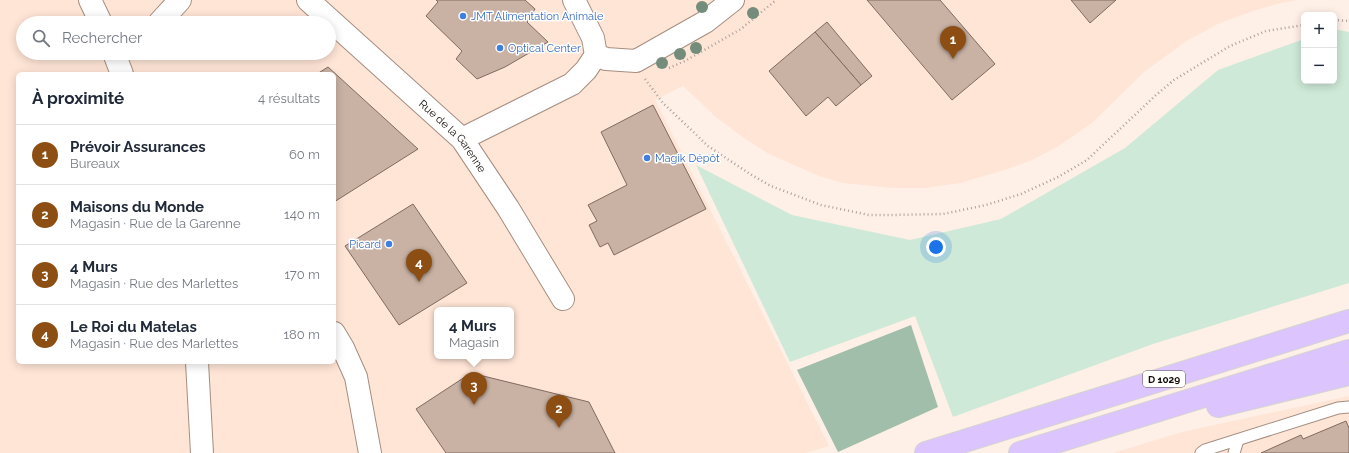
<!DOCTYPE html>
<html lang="fr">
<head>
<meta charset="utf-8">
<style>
	:root { --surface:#fff; --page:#f6f6f7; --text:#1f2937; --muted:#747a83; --line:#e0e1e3; --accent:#8d4e14 }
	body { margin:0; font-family:Raleway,sans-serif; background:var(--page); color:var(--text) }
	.controls { position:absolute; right:12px; top:12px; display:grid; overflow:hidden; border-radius:6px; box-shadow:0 2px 10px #0003 }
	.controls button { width:36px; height:36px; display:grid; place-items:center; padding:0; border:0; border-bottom:1px solid var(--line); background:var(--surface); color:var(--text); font:20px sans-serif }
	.you { position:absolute; left:936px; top:247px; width:14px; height:14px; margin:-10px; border:3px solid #fff; border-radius:50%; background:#1a73e8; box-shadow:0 0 0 6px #1a73e833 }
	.badge { display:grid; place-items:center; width:26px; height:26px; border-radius:50%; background:var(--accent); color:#fff; font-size:13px; font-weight:700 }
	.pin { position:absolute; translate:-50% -33px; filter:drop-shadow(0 1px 2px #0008) }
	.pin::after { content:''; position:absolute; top:21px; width:14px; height:12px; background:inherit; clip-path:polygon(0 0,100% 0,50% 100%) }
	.popup { position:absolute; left:434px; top:307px; width:80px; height:52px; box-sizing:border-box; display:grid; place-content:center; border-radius:6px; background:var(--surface); filter:drop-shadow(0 1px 3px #0005); font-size:13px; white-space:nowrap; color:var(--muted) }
	.popup b { font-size:15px; color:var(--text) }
	.popup::after { content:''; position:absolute; left:50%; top:100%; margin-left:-8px; border:8px solid transparent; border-top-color:var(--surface) }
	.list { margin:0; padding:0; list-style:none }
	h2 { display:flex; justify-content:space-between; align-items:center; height:52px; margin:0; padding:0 16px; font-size:17px }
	h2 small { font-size:13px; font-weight:400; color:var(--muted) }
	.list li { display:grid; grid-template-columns:26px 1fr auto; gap:12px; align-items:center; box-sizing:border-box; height:60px; padding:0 16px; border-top:1px solid var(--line) }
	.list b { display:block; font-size:15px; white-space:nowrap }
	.list p { margin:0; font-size:13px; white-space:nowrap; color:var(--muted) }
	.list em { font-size:13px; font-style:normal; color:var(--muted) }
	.icon { flex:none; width:22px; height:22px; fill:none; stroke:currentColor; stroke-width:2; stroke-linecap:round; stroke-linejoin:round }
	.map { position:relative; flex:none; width:1349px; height:453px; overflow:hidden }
	.search { position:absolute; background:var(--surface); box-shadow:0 2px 10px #0003; left:16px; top:16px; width:320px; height:44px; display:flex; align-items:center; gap:10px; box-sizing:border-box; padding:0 14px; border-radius:22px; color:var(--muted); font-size:15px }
	.panel { position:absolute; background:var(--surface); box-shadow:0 2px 10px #0003; left:16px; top:72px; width:320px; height:292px; border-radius:6px }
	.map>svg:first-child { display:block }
</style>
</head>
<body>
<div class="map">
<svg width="1349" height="453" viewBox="0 0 1349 453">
	<rect width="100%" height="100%" fill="#feefe7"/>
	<g fill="#ffe5d6" fill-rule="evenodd">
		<path d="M 0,0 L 1297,0 L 1281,3 L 1256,10 L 1220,23 L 1188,40 L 1144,72 L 1092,123 L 1057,147 L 1032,160 L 1011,168 L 960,183 L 924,188 L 894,188 L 843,183 L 819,176 L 769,154 L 744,138 L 717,118 L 683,86 L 655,100 L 829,446 L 806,453 L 0,453 ZM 23,23 L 329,23 L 329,53 L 23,53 ZM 18,74 L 334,74 L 334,362 L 18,362 ZM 437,310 L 511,310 L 511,356 L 437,356 Z"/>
		<polygon points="1349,396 1349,453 1113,453 1182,432"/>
	</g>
	<polygon fill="#cee9d7" points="1334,29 1349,32 1349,283 1153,344 953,417 915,316 790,362 696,165 792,215 910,240 1001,219 1125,148 1218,70 1304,39 1304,81 1334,81"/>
	<polygon fill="#a0beaa" points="911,325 938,407 838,452 797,370"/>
	<g fill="#c9b2a4" stroke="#806b5e">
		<polygon points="436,0 525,0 535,9 527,22 548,42 505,67 477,79 456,59 462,51 426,16 438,2"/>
		<polygon points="867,0 940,0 995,64 952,100"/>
		<polygon points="1071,0 1116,0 1090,23"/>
		<polygon points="827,22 872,76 861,85 815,32"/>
		<polygon points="815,32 861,85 836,106 828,97 806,116 769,71"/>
		<polygon points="328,67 418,149 334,202 334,74 317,74"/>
		<polygon points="653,105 706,209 614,255 608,243 600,247 589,225 597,221 588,205 627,185 601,132"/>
		<polygon points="413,204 467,283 399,325 345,246"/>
		<polygon points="471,373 589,402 615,453 446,453 416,409"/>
		<polygon points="1346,421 1349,428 1349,453 1261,453 1301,435 1303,439"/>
	</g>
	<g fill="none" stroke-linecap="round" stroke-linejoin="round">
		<defs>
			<g id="service">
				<polyline points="1201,453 1205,450 1338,408 1349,407"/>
				<polyline points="1234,453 1238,440"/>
			</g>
			<g id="minor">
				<polyline points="90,0 101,23"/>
				<path id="s1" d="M 308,0 L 462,139 L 508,208 L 563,299"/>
				<polyline points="574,0 593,38 596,55"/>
				<polyline points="159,23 180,0"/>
				<polyline points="114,53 122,74"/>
				<polyline points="596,55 606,59 636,61 705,22 733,0"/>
				<polyline points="462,139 572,84 586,70 596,55"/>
				<polyline points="334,333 343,348 356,377 370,453"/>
				<polyline points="197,362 202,453"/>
			</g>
			<g id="primary">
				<polyline points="1218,406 1349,374"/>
				<polyline points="926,453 1349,321"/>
				<polyline points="1020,453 1349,351"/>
			</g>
		</defs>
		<use href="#service" stroke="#a58e81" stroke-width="13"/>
		<use href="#minor" stroke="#a58e81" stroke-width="24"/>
		<use href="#primary" stroke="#d4d3d2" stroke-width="24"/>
		<g stroke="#ada09a" stroke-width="2.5" stroke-dasharray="1 3" stroke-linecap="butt">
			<polyline points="1334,20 1349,21"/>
			<polyline points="669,68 685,61 741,29 776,0"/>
			<polyline points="645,79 663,103 708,146 750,174 771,186 821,205 869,215 890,215 943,214 986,205 1021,194 1058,177 1087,160 1156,95 1174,80 1230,46 1266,31 1304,25"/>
		</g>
		<use href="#service" stroke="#fff" stroke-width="11"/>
		<use href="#minor" stroke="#fff" stroke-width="22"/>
		<use href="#primary" stroke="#dcc4fe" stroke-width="22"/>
	</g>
	<g fill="#748c7a">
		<circle cx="702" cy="7" r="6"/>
		<circle cx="753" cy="13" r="6"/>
		<circle cx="696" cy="48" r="6"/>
		<circle cx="680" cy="54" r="6"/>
		<circle cx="662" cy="63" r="6"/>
	</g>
	<g fill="#3f7fe0" stroke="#fff" stroke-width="1.5">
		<circle cx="463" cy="16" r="4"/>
		<circle cx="500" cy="48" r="4"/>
		<circle cx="647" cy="158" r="4"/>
		<circle cx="389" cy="244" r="4"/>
	</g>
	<g text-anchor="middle" stroke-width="3" stroke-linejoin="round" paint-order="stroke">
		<rect fill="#fff" stroke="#595451" stroke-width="1" x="1143" y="371" width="42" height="16" rx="3"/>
		<g font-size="10" font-weight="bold" fill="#120a06">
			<text x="1164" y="383">D 1029</text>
		</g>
		<g font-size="11" fill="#366cbe" stroke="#fff" text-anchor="start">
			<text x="471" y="20">JMT Alimentation Animale</text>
			<text x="508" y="52">Optical Center</text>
			<text x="655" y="162">Magik Dépôt</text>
			<text x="381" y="248" text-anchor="end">Picard</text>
		</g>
		<g font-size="11" fill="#120a06" stroke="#fff">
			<text dy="4" stroke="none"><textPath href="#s1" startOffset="199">Rue de la Garenne</textPath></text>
		</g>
	</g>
</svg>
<div class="controls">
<button>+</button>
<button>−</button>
</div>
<div class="you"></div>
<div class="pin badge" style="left:953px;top:59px">1</div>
<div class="pin badge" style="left:559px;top:428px">2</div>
<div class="pin badge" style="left:474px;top:405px">3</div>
<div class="popup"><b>4 Murs</b>Magasin</div>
<div class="pin badge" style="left:419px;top:282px">4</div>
<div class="search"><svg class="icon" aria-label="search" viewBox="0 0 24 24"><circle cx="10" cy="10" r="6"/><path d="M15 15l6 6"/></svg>Rechercher</div>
<section class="panel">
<h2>À proximité<small>4 résultats</small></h2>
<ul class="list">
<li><span class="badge">1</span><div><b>Prévoir Assurances</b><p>Bureaux</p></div><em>60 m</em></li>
<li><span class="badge">2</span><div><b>Maisons du Monde</b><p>Magasin · Rue de la Garenne</p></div><em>140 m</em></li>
<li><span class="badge">3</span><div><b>4 Murs</b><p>Magasin · Rue des Marlettes</p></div><em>170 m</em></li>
<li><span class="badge">4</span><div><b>Le Roi du Matelas</b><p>Magasin · Rue des Marlettes</p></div><em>180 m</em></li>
</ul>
</section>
</div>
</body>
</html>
